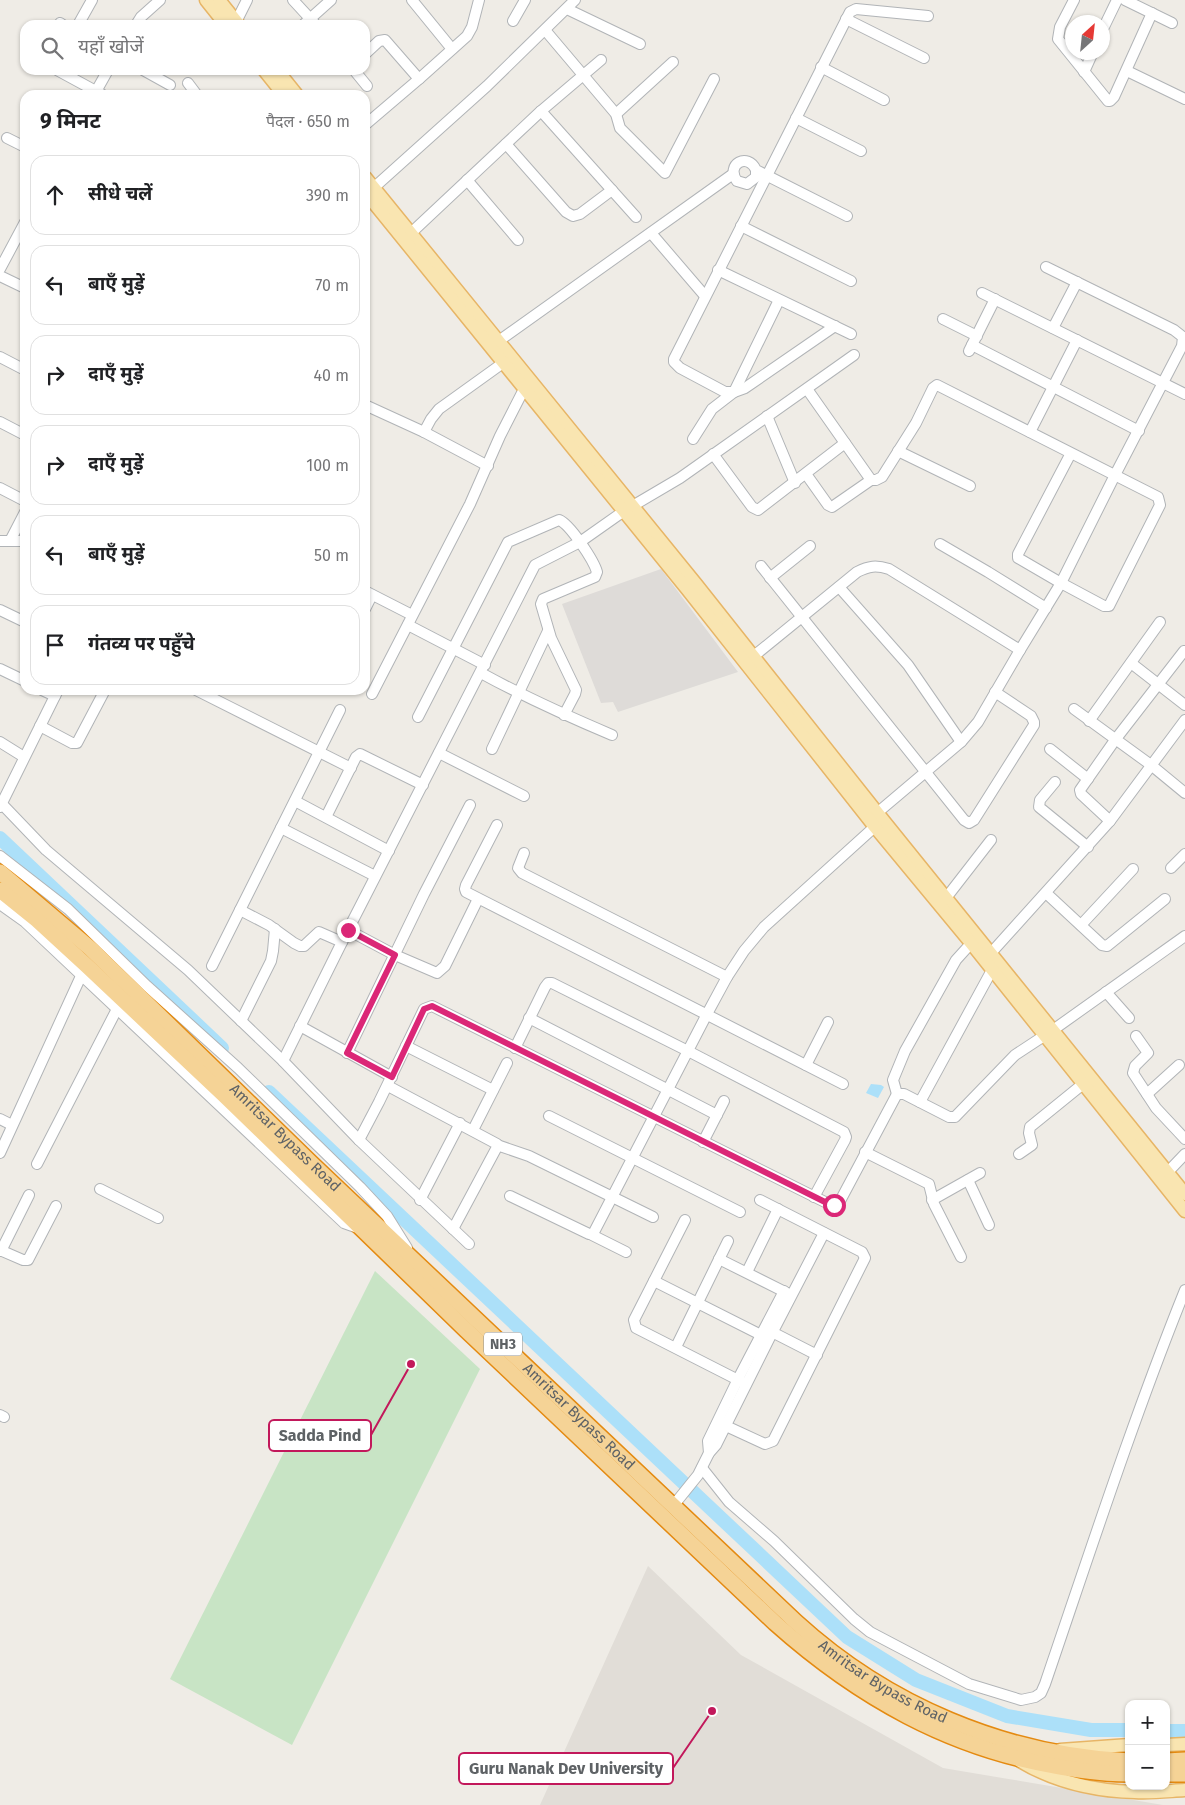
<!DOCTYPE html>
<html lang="hi">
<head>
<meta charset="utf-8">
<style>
	:root { --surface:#fff; --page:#f6f6f6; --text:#202124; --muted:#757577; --line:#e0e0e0 }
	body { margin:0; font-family:"Fira Sans","Noto Sans Devanagari",sans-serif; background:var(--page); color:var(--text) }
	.controls { position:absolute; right:15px; bottom:15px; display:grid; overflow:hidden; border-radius:10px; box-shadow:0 1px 4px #0004 }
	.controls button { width:45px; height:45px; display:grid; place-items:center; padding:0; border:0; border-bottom:1px solid var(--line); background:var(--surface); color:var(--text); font:25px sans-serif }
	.compass { position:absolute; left:1065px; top:15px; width:45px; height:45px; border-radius:50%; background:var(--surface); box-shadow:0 1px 4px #0004; rotate:27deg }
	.stop { position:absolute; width:15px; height:15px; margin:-11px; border:4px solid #db2777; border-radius:50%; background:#fff }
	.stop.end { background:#db2777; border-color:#fff; box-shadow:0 1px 5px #0008 }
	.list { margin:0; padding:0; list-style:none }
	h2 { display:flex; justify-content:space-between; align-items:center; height:65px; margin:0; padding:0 20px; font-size:21px }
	h2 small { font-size:16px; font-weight:400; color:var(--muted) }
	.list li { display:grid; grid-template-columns:32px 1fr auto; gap:15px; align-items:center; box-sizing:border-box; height:80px; margin:0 10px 10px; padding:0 10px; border:1px solid var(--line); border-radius:15px }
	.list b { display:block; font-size:19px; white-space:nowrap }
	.list em { font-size:16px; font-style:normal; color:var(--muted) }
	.icon { flex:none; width:28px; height:28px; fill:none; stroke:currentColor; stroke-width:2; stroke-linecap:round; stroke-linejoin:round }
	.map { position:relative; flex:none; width:1185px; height:1805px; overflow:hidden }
	.search { position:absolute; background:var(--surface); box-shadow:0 1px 4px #0004; left:20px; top:20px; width:350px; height:55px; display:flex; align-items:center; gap:12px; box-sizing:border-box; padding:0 18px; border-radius:15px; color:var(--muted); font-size:19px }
	.panel { position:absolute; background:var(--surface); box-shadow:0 1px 4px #0004; left:20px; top:90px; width:350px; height:605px; border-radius:15px }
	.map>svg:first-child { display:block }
</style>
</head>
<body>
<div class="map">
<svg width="1185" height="1805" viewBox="0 0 1185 1805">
	<rect width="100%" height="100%" fill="#efece6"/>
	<polygon fill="#dedbd8" points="661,569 738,672 618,712 613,702 601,703 562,604"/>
	<polygon fill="#e1ddd7" points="648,1566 741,1655 943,1768 1163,1805 540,1805"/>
	<polygon fill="#c8e4c5" points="375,1271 480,1369 292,1745 170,1679"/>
	<polygon fill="#ace0f9" points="871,1084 881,1085 884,1087 878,1098 866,1093"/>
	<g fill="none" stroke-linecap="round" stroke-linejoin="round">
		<g stroke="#ace0f9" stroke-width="14">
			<polyline points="0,838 222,1048"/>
			<polyline points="269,1092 847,1637 916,1680 1007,1716 1091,1730 1129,1730"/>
			<polyline points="1166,1731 1185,1731"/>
		</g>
		<defs>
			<g id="minor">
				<polyline points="293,0 316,25"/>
				<polyline points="412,0 452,49"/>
				<polyline points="1074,0 1060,27 1058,39 1108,101 1110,101 1114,97 1152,13"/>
				<polyline points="1125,0 1172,23"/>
				<polyline points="567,9 640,44"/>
				<polyline points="846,19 924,58"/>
				<polyline points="513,21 525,0"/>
				<polyline points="236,22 247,0"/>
				<polyline points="60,23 63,25"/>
				<polyline points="78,25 92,0"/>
				<polyline points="136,25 141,17 160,0"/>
				<polyline points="303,25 331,0"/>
				<polyline points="545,30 616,114 620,128 665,173 714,79"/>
				<polyline points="1102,31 1117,0"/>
				<polyline points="365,54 379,41 385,40 419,79"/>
				<polyline points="821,67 884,100"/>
				<polyline points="57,70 103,95"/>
				<polyline points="143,70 170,85"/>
				<polyline points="354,70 367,86"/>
				<polyline points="1127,71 1185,99"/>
				<polyline points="1084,72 1093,52"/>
				<polyline points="188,83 197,95"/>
				<polyline points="94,95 108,70"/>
				<polyline points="541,111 636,217"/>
				<polyline points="616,114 673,62"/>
				<polyline points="796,118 861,151"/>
				<polyline points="365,125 419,79 467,36 472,27 479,0"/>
				<polyline points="7,138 25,147"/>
				<polyline points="506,144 566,212 573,216 580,214 612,190"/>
				<path d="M 756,170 L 756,177 L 747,184 L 737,181 C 725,164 748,152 756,170 L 847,216"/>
				<polyline points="467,180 518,240"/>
				<polyline points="369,192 487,86 575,0"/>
				<polyline points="741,226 851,281"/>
				<polyline points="411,233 541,111 601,60"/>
				<polyline points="651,233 705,296"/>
				<polyline points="0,269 25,222"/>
				<polyline points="718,270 851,334"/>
				<polyline points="0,276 25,288"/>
				<polyline points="982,293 1185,394"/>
				<polyline points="943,319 977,336"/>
				<polyline points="835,326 745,388 734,392 725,392 680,368 674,362 674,359 850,12 856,9 928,16"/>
				<polyline points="1053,328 1077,282"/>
				<polyline points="493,345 733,174"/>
				<polyline points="972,345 1139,431"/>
				<polyline points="969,351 995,299"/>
				<polyline points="0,357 25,370"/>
				<polyline points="807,389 871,480 876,480 882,477 916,423 933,388 937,385 1158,497 1160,505 1109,606 1104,606 1061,583 1018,558 1018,554 1071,453"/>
				<polyline points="365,405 424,432 488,466"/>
				<polyline points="767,416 795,483"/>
				<polyline points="0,422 25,435"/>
				<polyline points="424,432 431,419 439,409 503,363"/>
				<polyline points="1030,432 1077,340"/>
				<polyline points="693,439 712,409 734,392 779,300"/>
				<polyline points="898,451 970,486"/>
				<polyline points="713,454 752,507 758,510 845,443"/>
				<polyline points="806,474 828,505 832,507 871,480"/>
				<polyline points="0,488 25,501"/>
				<polyline points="0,541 25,541"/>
				<polyline points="10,541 25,512"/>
				<polyline points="940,544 988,572 1046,608"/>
				<polyline points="761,566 964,820 969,823 974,820 1034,725 1034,722 1031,716 995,692"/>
				<polyline points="770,578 810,546"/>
				<polyline points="839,587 908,665 961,742"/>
				<polyline points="365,591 412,615"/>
				<polyline points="365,609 372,595"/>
				<polyline points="0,610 25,622"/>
				<polyline points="408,625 485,665"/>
				<path d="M 749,660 L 857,572 C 869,566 876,565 889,569 L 1020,650"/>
				<polyline points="1131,663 1185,705"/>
				<polyline points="0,669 25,681"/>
				<path d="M 481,673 C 523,696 567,716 612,735"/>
				<polyline points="42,690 55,696"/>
				<polyline points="196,690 351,768"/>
				<polyline points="372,694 470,504 500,436 524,389"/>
				<polyline points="1074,709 1151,765 1185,793"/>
				<path d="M 418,717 L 508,542 L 559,520 C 570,524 594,561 597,572 L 595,577 L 543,599 L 541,604 L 551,638 L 576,690 L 575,694 L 564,715"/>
				<polyline points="1089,721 1160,622"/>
				<polyline points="40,726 72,743 77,743 105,690"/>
				<polyline points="0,742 24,757"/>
				<polyline points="492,749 548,631"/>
				<polyline points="1050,749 1088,779"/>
				<polyline points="439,753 524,796"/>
				<polyline points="1055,782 1040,800 1039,807 1088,847"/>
				<polyline points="295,801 389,851"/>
				<polyline points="0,802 46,850 188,970 283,1061 359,1140 469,1244"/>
				<polyline points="0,807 58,690"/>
				<polyline points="877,813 961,742 978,722 1020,650 1061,583 1115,475 1182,346 1183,337 1174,330 1046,267"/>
				<polyline points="326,817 356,757 360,754 423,785"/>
				<polyline points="1110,821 1081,794 1080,790 1115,740 1184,651"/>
				<polyline points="497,825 466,885 465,889 466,892 843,1084"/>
				<polyline points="281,828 375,876"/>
				<polyline points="524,853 518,868 522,873 727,977"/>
				<polyline points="0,856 68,909 147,986 238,1068 360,1187 387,1216 407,1248"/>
				<polyline points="1171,868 1185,854"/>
				<polyline points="1046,893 1102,945 1107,946 1165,899"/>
				<polyline points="946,898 991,840"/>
				<polyline points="0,904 25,922 344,1223 358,1228"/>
				<polyline points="240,910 269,925 294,943 300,946 304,946 319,932 342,942"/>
				<polyline points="1081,925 1133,869"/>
				<polyline points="348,930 395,955 437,973 445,966 478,899"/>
				<polyline points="991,953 1110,821 1185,720"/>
				<polyline points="212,966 340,710"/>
				<polyline points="1106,992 1129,1018"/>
				<polyline points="529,1018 717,1115"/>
				<polyline points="241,1021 271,961 273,951 275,929"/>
				<polyline points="300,1026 392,1077"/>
				<polyline points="1136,1036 1148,1053 1135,1066 1133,1073 1156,1108 1185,1139"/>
				<polyline points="406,1046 493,1090"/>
				<polyline points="515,1048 545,987 548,983 552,983 688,1051 844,1132 846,1137 845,1140 814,1197"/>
				<polyline points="347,1053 424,894 470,805"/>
				<polyline points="283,1061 348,930 535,565 580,542 624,511 680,478 854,355"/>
				<polyline points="806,1065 828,1022"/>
				<polyline points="388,1086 497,1144 497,1147 453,1229"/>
				<polyline points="897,1094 893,1080 905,1051 956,960 975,939"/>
				<polyline points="1147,1094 1179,1065"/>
				<polyline points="920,1102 992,970"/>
				<polyline points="549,1116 740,1212"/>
				<polyline points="0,1119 12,1125"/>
				<polyline points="473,1130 507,1063"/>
				<polyline points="359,1140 379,1102 424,1009 432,1006 831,1205 839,1203 897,1094 904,1094 949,1117 955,1117 1015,1055 1053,1030 1185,936"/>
				<polyline points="703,1142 724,1101"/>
				<polyline points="497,1145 529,1156 653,1217"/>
				<polyline points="865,1152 929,1184 934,1204 961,1257"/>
				<polyline points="0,1153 81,976"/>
				<polyline points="1019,1154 1032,1145 1029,1133 1030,1127 1083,1084"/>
				<polyline points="37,1164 117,1009"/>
				<polyline points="1163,1177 1185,1154"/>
				<polyline points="968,1180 989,1225"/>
				<polyline points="100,1189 158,1218"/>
				<polyline points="510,1196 589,1234 593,1234 707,1014 727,977 744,951 764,927 880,822"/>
				<polyline points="420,1200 460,1123"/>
				<polyline points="932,1200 980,1173"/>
				<polyline points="685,1220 634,1320 636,1328 746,1384"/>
				<polyline points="592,1235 626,1252"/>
				<polyline points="0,1250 23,1260 28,1260 56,1206"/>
				<polyline points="1,1251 29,1195"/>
				<polyline points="719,1259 789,1294"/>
				<polyline points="747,1272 778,1209"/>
				<polyline points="654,1281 767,1338"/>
				<polyline points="772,1332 817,1355"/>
				<polyline points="676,1347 728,1241"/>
				<polyline points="0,1415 4,1417"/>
				<polyline points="726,1426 765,1444 773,1441 865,1258 862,1252 760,1200"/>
				<polyline points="709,1453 708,1441 738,1379 784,1291"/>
				<path d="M 702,1468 L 729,1502 L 774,1541 L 854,1619 L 870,1632 L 969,1684 L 1021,1700 L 1035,1697 L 1041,1693 L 1045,1684 C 1090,1552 1133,1419 1185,1290"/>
				<polyline points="673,1506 698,1475 709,1453 716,1445 769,1339 824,1233"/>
			</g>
			<g id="major">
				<polyline points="206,0 226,25"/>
				<polyline points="219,0 239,25"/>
				<polyline points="264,70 284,95"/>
				<polyline points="277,70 297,95"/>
				<polyline points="365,177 696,584 883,820 1185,1194"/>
				<polyline points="365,192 687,589 875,827 971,943 1185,1211"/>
				<polyline points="1166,1745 1185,1744"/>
				<polyline points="1060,1750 1129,1745"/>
				<path d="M 1020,1761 C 1055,1782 1095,1791 1135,1792 C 1151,1793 1168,1791 1185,1790"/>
			</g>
			<g id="highway">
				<path id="s1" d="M 0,872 L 91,949 L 312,1164 L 796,1622 C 887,1705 1005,1755 1129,1761"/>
				<path d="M 0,890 L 37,920 L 86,965 L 224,1095 L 466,1330 L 775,1623 C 858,1697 950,1749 1060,1767 C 1083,1771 1106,1774 1129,1774"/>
				<polyline points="1166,1761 1185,1760"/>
				<polyline points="1166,1774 1185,1774"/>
			</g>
		</defs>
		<use href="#minor" stroke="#b1b4b7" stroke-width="12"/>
		<use href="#major" stroke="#e7b566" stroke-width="15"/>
		<use href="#highway" stroke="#e48a11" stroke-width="18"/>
		<use href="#minor" stroke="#fff" stroke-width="10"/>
		<use href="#major" stroke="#f9e5b1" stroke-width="12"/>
		<use href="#highway" stroke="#f5d396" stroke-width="15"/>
	</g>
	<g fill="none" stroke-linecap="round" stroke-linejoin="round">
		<polyline stroke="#db2777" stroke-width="6" points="348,930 395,955 347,1053 392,1077 424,1009 432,1006 831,1205 834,1205"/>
	</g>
	<g text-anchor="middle" stroke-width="5" stroke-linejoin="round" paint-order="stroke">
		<rect fill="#fff" stroke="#8e9193" stroke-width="1" x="484" y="1332.5" width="38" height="23" rx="4"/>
		<g font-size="14" font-weight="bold" fill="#5e6265">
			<text x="503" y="1349">NH3</text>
		</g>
		<g font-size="15" fill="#5e6265" stroke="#fff">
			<text dy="5" stroke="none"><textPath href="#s1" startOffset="390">Amritsar Bypass Road</textPath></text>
			<text dy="5" stroke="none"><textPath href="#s1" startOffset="795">Amritsar Bypass Road</textPath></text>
			<text dy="5" stroke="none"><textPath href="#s1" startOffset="1200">Amritsar Bypass Road</textPath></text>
		</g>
	</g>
	<path fill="none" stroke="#c2185b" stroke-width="2" d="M411 1364L371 1435M712 1711L673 1768"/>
	<g fill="#c2185b" stroke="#fff" stroke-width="2">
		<circle cx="411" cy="1364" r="5"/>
		<circle cx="712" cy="1711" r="5"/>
	</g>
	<g fill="#fff" stroke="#c2185b" stroke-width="2">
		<rect x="269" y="1420" width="102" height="31" rx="5"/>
		<rect x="459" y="1753" width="214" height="31" rx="5"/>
	</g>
	<g font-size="16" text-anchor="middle" font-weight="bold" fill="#5e6265">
		<text x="320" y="1441">Sadda Pind</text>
		<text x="566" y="1774">Guru Nanak Dev University</text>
	</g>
</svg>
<div class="controls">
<button>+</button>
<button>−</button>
</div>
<svg class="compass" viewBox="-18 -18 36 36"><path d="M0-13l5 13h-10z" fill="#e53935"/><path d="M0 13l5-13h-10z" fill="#757577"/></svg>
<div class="stop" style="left:834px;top:1205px"></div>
<div class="stop end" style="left:348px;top:930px"></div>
<div class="search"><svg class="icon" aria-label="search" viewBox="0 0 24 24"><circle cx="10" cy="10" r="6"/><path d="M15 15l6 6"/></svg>यहाँ खोजें</div>
<section class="panel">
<h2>9 मिनट<small>पैदल · 650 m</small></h2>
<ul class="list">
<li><svg class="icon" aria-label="ahead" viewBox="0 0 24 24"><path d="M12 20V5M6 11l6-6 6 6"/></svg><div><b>सीधे चलें</b></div><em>390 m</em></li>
<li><svg class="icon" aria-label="left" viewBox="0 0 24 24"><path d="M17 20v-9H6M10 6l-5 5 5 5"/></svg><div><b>बाएँ मुड़ें</b></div><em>70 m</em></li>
<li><svg class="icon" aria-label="right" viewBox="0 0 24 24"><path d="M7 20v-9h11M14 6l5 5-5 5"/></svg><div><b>दाएँ मुड़ें</b></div><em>40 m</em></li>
<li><svg class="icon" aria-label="right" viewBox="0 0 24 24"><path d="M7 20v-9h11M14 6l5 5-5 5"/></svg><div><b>दाएँ मुड़ें</b></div><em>100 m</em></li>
<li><svg class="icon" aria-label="left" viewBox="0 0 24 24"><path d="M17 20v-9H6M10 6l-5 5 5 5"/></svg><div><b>बाएँ मुड़ें</b></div><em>50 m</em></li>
<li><svg class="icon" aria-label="arrive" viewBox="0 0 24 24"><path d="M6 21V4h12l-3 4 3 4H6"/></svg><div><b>गंतव्य पर पहुँचे</b></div></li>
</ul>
</section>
</div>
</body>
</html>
